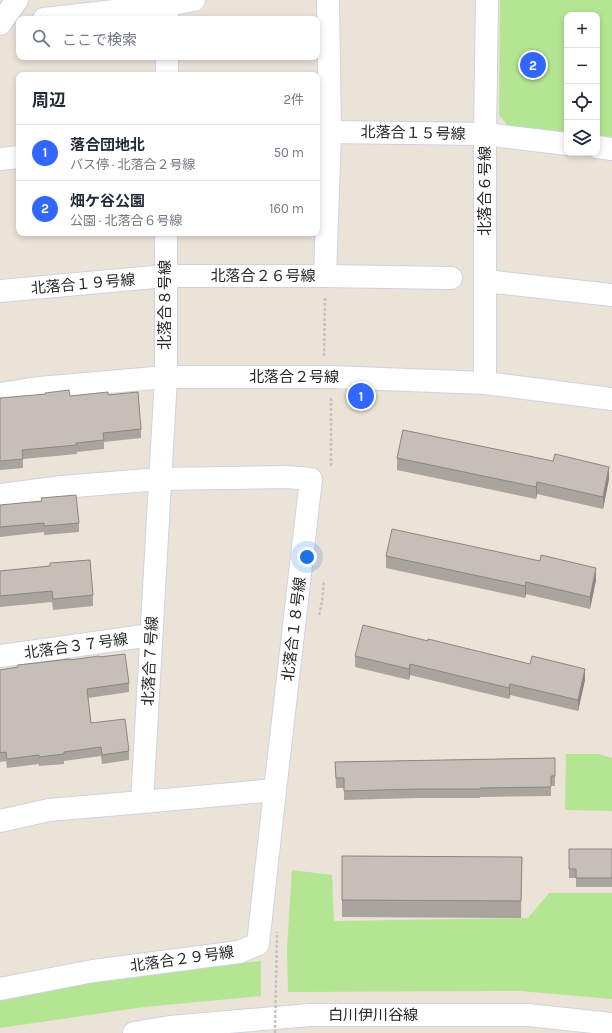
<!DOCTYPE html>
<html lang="ja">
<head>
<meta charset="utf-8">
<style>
	:root { --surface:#fff; --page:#f6f6f7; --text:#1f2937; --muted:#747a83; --line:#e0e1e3; --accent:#3267ff }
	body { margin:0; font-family:Karla,"Noto Sans JP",sans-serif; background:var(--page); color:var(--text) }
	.controls { position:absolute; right:12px; top:12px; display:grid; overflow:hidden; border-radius:8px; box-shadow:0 2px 6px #0003 }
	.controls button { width:36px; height:36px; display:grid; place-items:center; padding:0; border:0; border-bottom:1px solid var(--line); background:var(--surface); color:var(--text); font:20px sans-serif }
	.you { position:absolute; left:307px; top:557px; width:14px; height:14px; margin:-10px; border:3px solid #fff; border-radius:50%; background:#1a73e8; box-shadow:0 0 0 6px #1a73e833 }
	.badge { display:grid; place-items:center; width:26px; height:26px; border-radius:50%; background:var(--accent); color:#fff; font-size:13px; font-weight:700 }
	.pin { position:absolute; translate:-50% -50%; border:2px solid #fff; box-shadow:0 1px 4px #0006 }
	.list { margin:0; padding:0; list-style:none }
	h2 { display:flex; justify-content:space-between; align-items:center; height:52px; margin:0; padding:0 16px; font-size:17px }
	h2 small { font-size:13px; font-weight:400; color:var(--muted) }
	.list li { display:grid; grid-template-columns:26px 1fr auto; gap:12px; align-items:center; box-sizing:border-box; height:56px; padding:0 16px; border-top:1px solid var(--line) }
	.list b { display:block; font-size:15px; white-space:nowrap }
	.list p { margin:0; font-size:13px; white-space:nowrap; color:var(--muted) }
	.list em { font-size:13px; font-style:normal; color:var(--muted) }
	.icon { flex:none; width:22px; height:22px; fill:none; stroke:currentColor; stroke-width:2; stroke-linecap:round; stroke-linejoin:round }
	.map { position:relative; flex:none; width:612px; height:1033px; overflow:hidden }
	.search { position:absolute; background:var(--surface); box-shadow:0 2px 6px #0003; left:16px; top:16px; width:304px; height:44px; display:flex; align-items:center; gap:10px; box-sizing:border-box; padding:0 14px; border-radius:8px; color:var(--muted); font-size:15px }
	.panel { position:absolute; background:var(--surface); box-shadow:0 2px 6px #0003; left:16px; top:72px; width:304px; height:164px; border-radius:8px }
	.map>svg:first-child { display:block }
</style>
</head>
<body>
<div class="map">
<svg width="612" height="1033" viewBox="0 0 612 1033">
	<rect width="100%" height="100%" fill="#ebe2d8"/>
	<g fill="#b4e592">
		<polygon points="500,0 612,0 612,137 597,136 597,15 567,15 567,133 510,128 499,115"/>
		<polygon points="566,754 599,754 612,758 612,811 565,810"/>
		<polygon points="292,870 332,875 334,921 528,918 549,893 612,893 612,999 520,991 288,992 287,950"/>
		<polygon points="261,961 261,996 144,1007 0,1028 0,999 41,989 139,974"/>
	</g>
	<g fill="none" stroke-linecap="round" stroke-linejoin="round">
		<defs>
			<g id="street">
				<polyline points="167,0 167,5 194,0"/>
				<polyline points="44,19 167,5 167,19"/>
				<polyline points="0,24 17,0"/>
				<polyline points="167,75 167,57"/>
				<polyline points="330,132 485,134 567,144"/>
				<polyline points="597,147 612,149"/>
				<polyline points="0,159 19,157"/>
				<polyline points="325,276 451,278"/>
				<polyline points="485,281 612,295"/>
				<polyline points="0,291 165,276 325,276 330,132 328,0"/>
				<polyline points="485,383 485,134 487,0"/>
				<polyline points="0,495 62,487 160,479 287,477 311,479 275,790 142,802"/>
				<polyline points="0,656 151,635"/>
				<polyline points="0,821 49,810 142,802 166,377 166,233"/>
				<polyline points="0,989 93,971 239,952 258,944 275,790"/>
			</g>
			<g id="secondary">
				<polyline points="0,394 40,388 166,377 331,377 485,383 612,399"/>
				<polyline points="134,1033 170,1027 310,1015 528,1015 612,1024"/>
			</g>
		</defs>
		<use href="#street" stroke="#ced3e2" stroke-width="24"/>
		<use href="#secondary" stroke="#ced3e2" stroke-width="24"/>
		<g stroke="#c3c3c3" stroke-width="2.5" stroke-dasharray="3 2" stroke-linecap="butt">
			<polyline points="324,356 325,297"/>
			<polyline points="331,398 331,467"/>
			<polyline points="319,615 322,602 324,580"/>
		</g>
		<use href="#street" stroke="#fff" stroke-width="22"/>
		<use href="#secondary" stroke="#fff" stroke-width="22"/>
		<polyline stroke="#c3c3c3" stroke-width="2.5" stroke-dasharray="3 2" stroke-linecap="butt" points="275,1033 277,932"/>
	</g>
	<g fill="#aaa49e">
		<polygon points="108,395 141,429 141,438 104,442 104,449 77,452 77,454 23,459 23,468 0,470 0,398 70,396"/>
		<polygon points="397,458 553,461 609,479 603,509 537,494 536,499 397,470"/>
		<polygon points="0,505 79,523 79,532 44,535 44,532 0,537"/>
		<polygon points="386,556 596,580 590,609 526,594 525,598 386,568"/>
		<polygon points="50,563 93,595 93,606 53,610 52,602 0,607 0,571 50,566"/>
		<polygon points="355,656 585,680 578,711 510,695 509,699 410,675 409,680 355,667"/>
		<polygon points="100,657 129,683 129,692 88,698 91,723 129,751 129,760 102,764 101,756 64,761 64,764 39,766 39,764 7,768 6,761 0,762 0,670 18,667 18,665"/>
		<polygon points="555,758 555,786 551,786 551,796 480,797 480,798 417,798 344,800 344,788 336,788 335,762"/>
		<polygon points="569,849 612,849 612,887 576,887 576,878 569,878"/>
		<polygon points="342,856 522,857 521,918 342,917"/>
	</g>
	<g fill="#8b8681">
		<polygon points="609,467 609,479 603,509 603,497"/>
		<polygon points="537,482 537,494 536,499 536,487"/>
		<polygon points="596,568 596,580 590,609 590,597"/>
		<polygon points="526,582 526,594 525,598 525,586"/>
		<polygon points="410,664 410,675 409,680 409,669"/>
		<polygon points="585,669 585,680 578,711 578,700"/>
		<polygon points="510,684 510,695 509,699 509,688"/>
	</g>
	<g fill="#c6bfb8" stroke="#8b8681">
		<polygon points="69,390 70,396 108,392 108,395 138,392 141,429 103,433 104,440 76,443 77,445 22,450 23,459 0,461 0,398 46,394 45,393"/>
		<polygon points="403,430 553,461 555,454 609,467 603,497 537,482 536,487 397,458"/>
		<polygon points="76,495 79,523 44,526 44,523 0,527 0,505 42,501 41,498"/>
		<polygon points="392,529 540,561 541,555 596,568 590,597 526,582 525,586 386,556"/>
		<polygon points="90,560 93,595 53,599 52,591 0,596 0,571 50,566 50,563"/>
		<polygon points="363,625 428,641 428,639 530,664 532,656 585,669 578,700 510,684 509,688 410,664 409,669 355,656"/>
		<polygon points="125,654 129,683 87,689 91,723 125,719 129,751 102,755 101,747 64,752 64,754 39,757 39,755 7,759 6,752 0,753 0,670 18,667 18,665 70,659 70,660 99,656 100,657"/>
		<polygon points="555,758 555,776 551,776 551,787 480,788 480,789 417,789 344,791 344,778 336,778 335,762"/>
		<polygon points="569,849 612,849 612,878 576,878 576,869 569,869"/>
		<polygon points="342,856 522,857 521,901 342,900"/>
	</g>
	<g text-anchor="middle" stroke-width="3" stroke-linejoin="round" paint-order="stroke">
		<g font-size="15" fill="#282828" stroke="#fff">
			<text transform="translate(413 133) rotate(1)" y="5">北落合１５号線</text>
			<text transform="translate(485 191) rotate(-90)" y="5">北落合６号線</text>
			<text x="263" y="281">北落合２６号線</text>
			<text transform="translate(83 284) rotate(-5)" y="5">北落合１９号線</text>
			<text transform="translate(165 305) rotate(-90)" y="5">北落合８号線</text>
			<text x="294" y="382">北落合２号線</text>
			<text transform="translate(294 629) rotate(-83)" y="5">北落合１８号線</text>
			<text transform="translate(76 646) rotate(-8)" y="5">北落合３７号線</text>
			<text transform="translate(150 661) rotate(-87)" y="5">北落合７号線</text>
			<text transform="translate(182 959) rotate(-8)" y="5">北落合２９号線</text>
			<text x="373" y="1020">白川伊川谷線</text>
		</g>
	</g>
</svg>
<div class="controls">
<button>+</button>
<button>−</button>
<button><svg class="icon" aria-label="locate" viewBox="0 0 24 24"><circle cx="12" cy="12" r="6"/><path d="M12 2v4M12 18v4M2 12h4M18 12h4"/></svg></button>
<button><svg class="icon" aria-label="layers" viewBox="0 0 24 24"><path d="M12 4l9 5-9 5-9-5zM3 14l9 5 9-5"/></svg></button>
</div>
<div class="you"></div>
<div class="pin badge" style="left:361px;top:396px">1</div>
<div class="pin badge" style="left:533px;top:65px">2</div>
<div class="search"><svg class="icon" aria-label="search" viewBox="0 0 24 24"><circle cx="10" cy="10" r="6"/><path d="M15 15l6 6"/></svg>ここで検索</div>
<section class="panel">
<h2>周辺<small>2件</small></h2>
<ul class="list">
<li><span class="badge">1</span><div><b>落合団地北</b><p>バス停 · 北落合２号線</p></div><em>50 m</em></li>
<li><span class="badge">2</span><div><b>畑ケ谷公園</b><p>公園 · 北落合６号線</p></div><em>160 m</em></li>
</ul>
</section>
</div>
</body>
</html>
